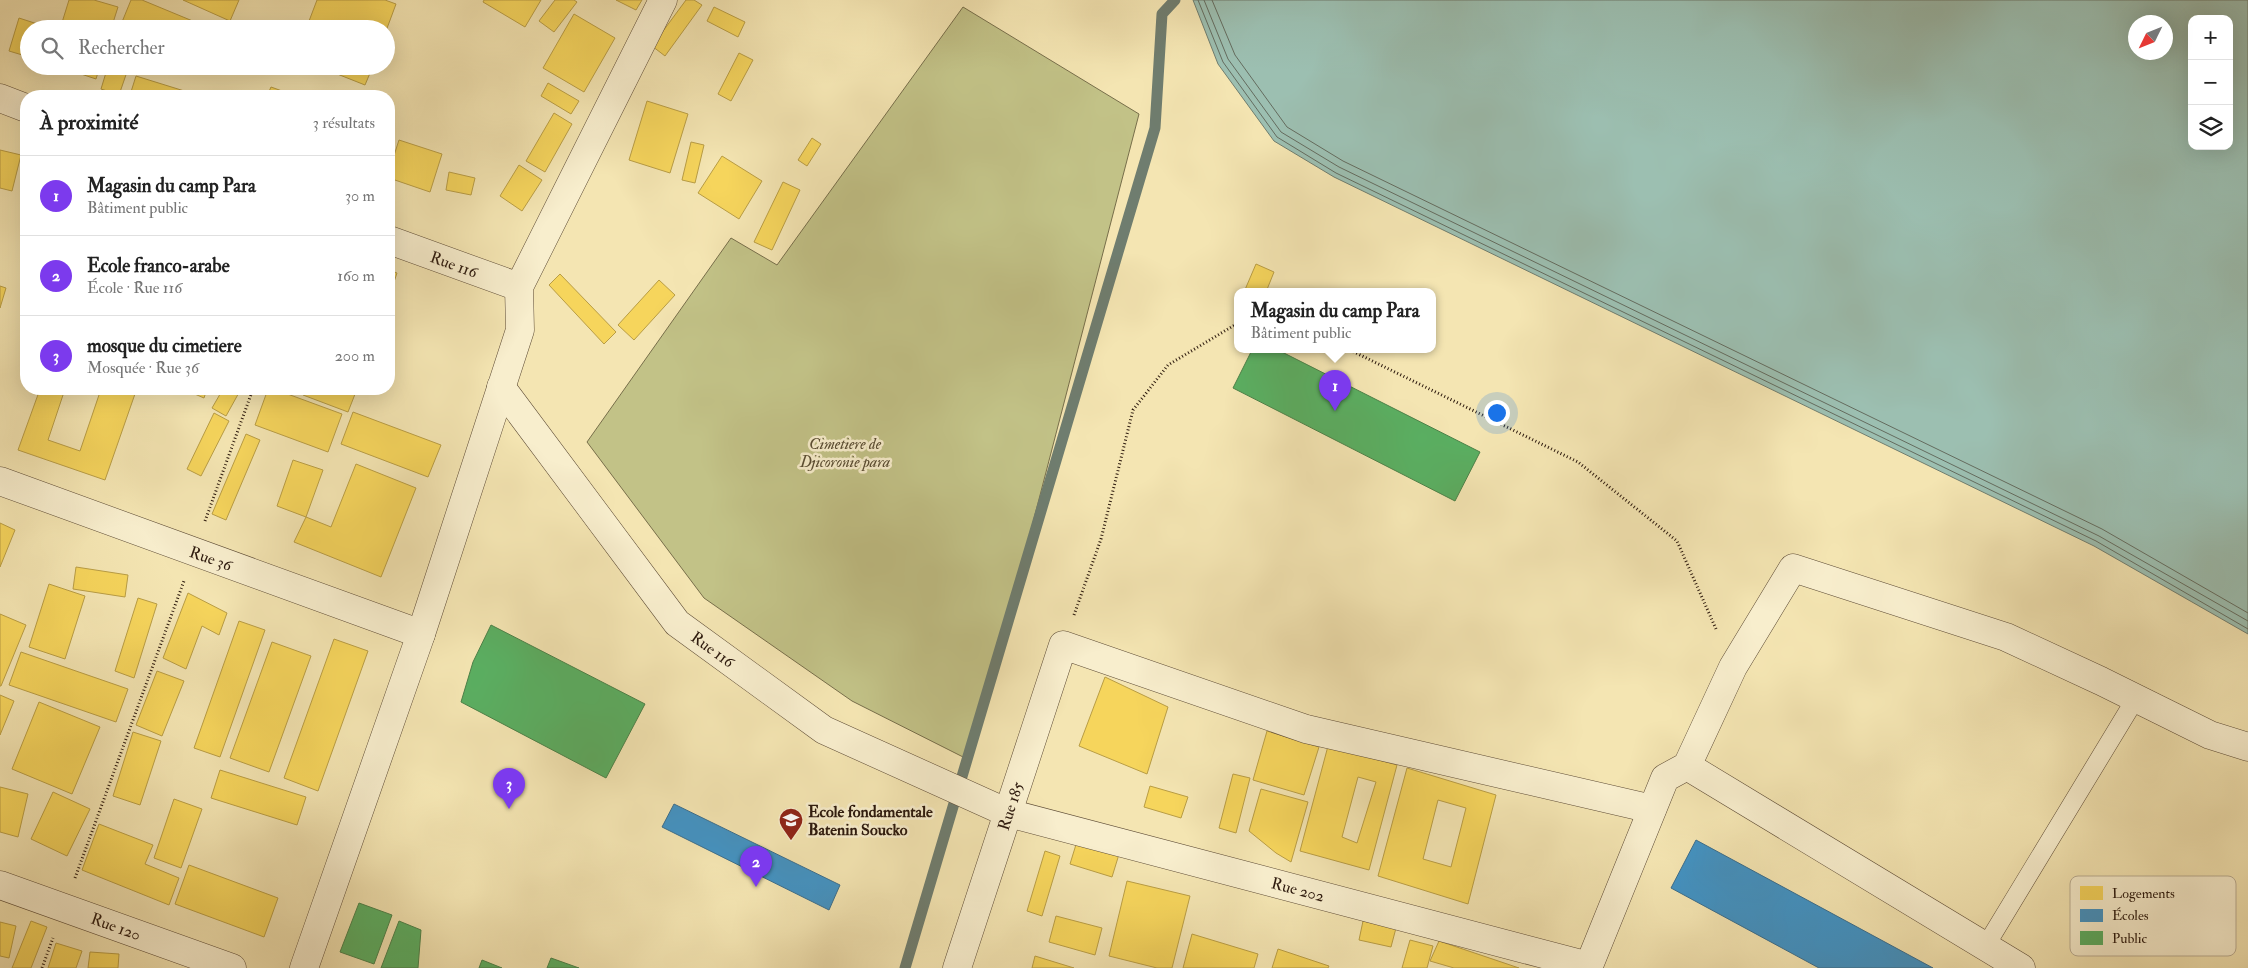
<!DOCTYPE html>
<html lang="fr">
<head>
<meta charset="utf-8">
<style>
	:root { --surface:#fff; --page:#f6f6f6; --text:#222; --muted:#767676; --line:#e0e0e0; --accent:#7c3aed }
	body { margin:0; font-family:"IM FELL Double Pica",serif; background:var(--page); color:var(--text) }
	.controls { position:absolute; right:15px; top:15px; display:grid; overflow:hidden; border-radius:10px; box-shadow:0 5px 20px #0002 }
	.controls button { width:45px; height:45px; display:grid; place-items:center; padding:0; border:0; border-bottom:1px solid var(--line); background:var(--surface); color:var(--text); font:25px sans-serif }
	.compass { position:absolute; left:2128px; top:15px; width:45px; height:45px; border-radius:50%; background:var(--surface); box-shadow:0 5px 20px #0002; rotate:227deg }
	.you { position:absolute; left:1496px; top:412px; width:18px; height:18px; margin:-12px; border:4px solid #fff; border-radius:50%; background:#1a73e8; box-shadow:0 0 0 8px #1a73e833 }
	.badge { display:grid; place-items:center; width:32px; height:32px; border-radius:50%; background:var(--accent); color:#fff; font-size:16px; font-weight:700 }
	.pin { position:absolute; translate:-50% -41px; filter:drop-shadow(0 1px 2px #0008) }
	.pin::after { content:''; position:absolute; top:26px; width:18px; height:15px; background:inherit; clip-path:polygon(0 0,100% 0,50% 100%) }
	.popup { position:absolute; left:1234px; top:288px; width:202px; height:65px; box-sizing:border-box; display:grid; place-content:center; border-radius:10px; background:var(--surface); filter:drop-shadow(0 1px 4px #0005); font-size:16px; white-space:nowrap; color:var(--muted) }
	.popup b { font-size:19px; color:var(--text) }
	.popup::after { content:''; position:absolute; left:50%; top:100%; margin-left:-10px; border:10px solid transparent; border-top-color:var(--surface) }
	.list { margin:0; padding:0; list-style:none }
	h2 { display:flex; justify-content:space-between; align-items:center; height:65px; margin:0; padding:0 20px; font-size:21px }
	h2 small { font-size:16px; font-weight:400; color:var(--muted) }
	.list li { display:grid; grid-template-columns:32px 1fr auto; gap:15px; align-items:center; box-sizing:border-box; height:80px; padding:0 20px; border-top:1px solid var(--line) }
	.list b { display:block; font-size:19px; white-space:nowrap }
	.list p { margin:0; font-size:16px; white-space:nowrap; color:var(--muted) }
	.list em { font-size:16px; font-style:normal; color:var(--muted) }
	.icon { flex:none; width:28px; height:28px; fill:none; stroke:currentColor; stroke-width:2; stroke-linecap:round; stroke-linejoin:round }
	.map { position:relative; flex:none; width:2248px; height:968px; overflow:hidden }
	.search { position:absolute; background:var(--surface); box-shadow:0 5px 20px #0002; left:20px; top:20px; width:375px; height:55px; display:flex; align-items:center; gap:12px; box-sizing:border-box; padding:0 18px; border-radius:28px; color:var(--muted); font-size:19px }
	.panel { position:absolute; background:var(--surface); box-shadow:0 5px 20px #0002; left:20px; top:90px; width:375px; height:305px; border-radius:20px }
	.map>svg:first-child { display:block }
</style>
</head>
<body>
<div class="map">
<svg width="2248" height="968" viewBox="0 0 2248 968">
	<rect width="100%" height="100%" fill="#f4e5b2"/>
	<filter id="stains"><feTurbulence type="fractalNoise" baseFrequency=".004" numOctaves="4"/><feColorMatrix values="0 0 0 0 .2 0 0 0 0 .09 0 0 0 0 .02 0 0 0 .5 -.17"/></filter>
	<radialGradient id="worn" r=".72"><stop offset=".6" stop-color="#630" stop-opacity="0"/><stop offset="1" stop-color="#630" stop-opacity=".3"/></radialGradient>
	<polygon fill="#c2c287" stroke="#776e4a" points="963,7 1139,114 971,761 852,701 704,598 587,442 731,238 777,265"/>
	<path fill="#9cbfb1" stroke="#6f7d6f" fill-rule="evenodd" d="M 1193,0 L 2248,0 L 2248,634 L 2094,546 L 1334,177 L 1274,141 L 1218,64 ZM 2192,19 L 2229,19 L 2229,146 L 2192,146 ZM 2136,22 L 2166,22 L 2166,52 L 2136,52 Z"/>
	<g fill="#f6d55c" stroke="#b99d44" fill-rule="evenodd">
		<polygon points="69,0 94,0 118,7 111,29 60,29"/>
		<polygon points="131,0 142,0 212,29 140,29 122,22"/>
		<polygon points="183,0 239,0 230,21"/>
		<polygon points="317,0 385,0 396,4 386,31 386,29 306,29"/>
		<polygon points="484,0 541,0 525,27 483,2"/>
		<polygon points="555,0 574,0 577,2 554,32 539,21"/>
		<polygon points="616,0 642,0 636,10"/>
		<polygon points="686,0 694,0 702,5 665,56 652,46"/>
		<polygon points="714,7 745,22 738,37 707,21"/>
		<polygon points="574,14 615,38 584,92 543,68"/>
		<polygon points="19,18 53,29 29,29 29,57 9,51"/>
		<polygon points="739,53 753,60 731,101 718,94"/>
		<polygon points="57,66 100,66 96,79"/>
		<polygon points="108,66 129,66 119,95 101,89"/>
		<polygon points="317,66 373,66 365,85"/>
		<polygon points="136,76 194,94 193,96 130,95"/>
		<polygon points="548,83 579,101 571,114 541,96"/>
		<polygon points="271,87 296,96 267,96"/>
		<polygon points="647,101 688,114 670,173 629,160"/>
		<polygon points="554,113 572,124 545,172 526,161"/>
		<polygon points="812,138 821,144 807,166 798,160"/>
		<polygon points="399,140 442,154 430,192 389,178 389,171"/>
		<polygon points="691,142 704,145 695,183 682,180"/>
		<polygon points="0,150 21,155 12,191 0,188"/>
		<polygon points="722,156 762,181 739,219 698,193"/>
		<polygon points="519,165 542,180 522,211 500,196"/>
		<polygon points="449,172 475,178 471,195 446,190"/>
		<polygon points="783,182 800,190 772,250 754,242"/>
		<polygon points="1256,264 1274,272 1266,292 1244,292"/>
		<polygon points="389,270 397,273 389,297"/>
		<polygon points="560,274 616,332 604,344 549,285"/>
		<polygon points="659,280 675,295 634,340 618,325"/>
		<polygon points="0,286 6,288 0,308"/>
		<polygon points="40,389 65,389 48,440 80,451 101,389 129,389 136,391 105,480 18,450"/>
		<polygon points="183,389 207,389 204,398"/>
		<polygon points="223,389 241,389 226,416 212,408"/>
		<polygon points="268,389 274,389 342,414 328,452 255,425"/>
		<polygon points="305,389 357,389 348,412 303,395"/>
		<polygon points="353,412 441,445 428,477 341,444"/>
		<polygon points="214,413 229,421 201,476 187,469"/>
		<polygon points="246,434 260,440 226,520 212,514"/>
		<polygon points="293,460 323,470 306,517 277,506"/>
		<polygon points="356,464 416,488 381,577 294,542 306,517 331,527"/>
		<polygon points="0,523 15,530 0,567"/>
		<polygon points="76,567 128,575 125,597 73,589"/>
		<polygon points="49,584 85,596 65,659 29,647"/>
		<polygon points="188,593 227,613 219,635 202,626 186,669 163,658"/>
		<polygon points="138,598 157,604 134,678 115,671"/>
		<polygon points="0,614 26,625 1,686 0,686"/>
		<polygon points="239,621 265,630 220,757 194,748"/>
		<polygon points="334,639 368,651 318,791 284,778"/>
		<polygon points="272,642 311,656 269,772 230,758"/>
		<polygon points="21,652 128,689 116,722 9,685"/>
		<polygon points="157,671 184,681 162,736 136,725"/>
		<polygon points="1105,677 1168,707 1147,774 1079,746"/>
		<polygon points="0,695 14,701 0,735"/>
		<polygon points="39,702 100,727 72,794 12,769"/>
		<polygon points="1267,731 1319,747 1304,795 1253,780"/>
		<polygon points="133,732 161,741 140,805 113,796"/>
		<path d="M 1328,746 L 1397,765 L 1369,870 L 1300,851 ZM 1358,777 L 1376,782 L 1357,843 L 1342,837 Z"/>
		<path d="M 1407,768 L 1496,795 L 1468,904 L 1378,876 ZM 1438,800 L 1466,808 L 1451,867 L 1423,859 Z"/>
		<polygon points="220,770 306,797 297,825 211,798"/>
		<polygon points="1233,774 1250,778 1236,833 1219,828"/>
		<polygon points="1150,786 1188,797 1181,818 1144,807"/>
		<polygon points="0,787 28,794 18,837 0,832"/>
		<polygon points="1261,789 1308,802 1291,862 1276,853 1249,831"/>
		<polygon points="53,792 90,809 67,856 31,839"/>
		<polygon points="174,799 202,809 181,868 154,858"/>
		<polygon points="99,824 153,845 145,864 179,878 169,905 82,870"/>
		<polygon points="1078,838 1120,851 1112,877 1070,864"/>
		<polygon points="1045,851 1060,856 1042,916 1027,911"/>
		<polygon points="189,865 278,898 264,937 175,904"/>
		<polygon points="1127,881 1190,896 1172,968 1157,968 1109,956"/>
		<polygon points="1056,916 1102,928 1095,955 1049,942"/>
		<polygon points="31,921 47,927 31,968 12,968"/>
		<polygon points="1363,921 1396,928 1391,947 1359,940"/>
		<polygon points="0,922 16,926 9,958 0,956"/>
		<polygon points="1192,934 1258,954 1254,968 1183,968"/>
		<polygon points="1410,940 1433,946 1427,968 1402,968"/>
		<polygon points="1439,941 1519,968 1454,968 1430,961"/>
		<polygon points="56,943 82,951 76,968 48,968"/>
		<polygon points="1278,949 1329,966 1328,968 1272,968"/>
		<polygon points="90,952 119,954 118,968 88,968"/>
		<polygon points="1035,956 1074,968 1032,968"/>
	</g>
	<g fill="#4393c3" stroke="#3c6e8c">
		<polygon points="674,804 840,885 829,910 662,827"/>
		<polygon points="1696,840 1933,968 1819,968 1671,888"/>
	</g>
	<g fill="#5aae61" stroke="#4c8148">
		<polygon points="1252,350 1278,350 1480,452 1455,501 1233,388"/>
		<polygon points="491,625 645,704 606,778 461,702 473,662"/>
		<polygon points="359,903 392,915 374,964 340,952"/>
		<polygon points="399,921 421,930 418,968 381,968"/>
		<polygon points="551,958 579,968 547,968"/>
		<polygon points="482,960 502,968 479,968"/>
	</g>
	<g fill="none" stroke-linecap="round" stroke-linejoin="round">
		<g stroke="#646c5f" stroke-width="1">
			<polyline points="1198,0 1223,62 1277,137 1336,173 2096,541 2248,629"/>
			<polyline points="1204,0 1228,59 1281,132 1339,167 2099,536 2248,621"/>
			<polyline points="1212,0 1235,55 1287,127 1343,161 2102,529 2248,613"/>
		</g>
		<polyline stroke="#6f7d6f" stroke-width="11" points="905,968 1155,128 1162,14 1175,0"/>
		<defs>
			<polyline id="service" points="1985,947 2136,698"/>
			<g id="minor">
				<polyline points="0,98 26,108"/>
				<polyline points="389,240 519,287"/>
				<polyline points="501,387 677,623 824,730 1008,813 1589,966"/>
				<polyline points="0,481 421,634"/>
				<polyline points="1687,766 2021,968"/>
				<polyline points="0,885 232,968"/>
				<polyline points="304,968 421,634 520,330 519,287 663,0"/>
				<polyline points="957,968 1063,645 1306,729 1652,809"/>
				<polyline points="1588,968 1665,778 1687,766 1733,667 1793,568 2006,637 2101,681 2210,735 2248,747"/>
			</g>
		</defs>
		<use href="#service" stroke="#5e4c36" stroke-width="19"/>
		<use href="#minor" stroke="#5e4c36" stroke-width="29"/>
		<g stroke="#2c190d" stroke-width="3" stroke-dasharray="1 2.5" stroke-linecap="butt">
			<polyline points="1350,350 1578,462 1677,541 1716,629"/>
			<polyline points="205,521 253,389"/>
			<polyline points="1074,615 1101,539 1133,410 1168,365 1238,323"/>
			<polyline points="75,878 184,581"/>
			<polyline points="42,968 53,938"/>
		</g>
		<use href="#service" stroke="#f8eecd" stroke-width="18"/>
		<use href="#minor" stroke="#f8eecd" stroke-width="28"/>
	</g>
	<defs>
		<symbol id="school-pin" viewBox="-11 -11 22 30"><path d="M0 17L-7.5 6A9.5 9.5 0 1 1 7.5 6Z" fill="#8f2418" stroke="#f8eecd"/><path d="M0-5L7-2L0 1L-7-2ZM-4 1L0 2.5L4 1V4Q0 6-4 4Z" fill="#fff"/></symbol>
	</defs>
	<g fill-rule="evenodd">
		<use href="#school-pin" x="777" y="806" width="28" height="38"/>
	</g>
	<g text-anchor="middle" stroke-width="5" stroke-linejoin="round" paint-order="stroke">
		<g font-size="16" fill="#2c190d" stroke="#f8eecd">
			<text transform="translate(454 264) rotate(20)" y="6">Rue 116</text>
			<text transform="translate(211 558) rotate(20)" y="6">Rue 36</text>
			<text transform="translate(713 649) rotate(36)" y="6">Rue 116</text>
			<text transform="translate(1010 806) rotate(-72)" y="6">Rue 185</text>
			<text transform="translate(1298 889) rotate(15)" y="6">Rue 202</text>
			<text transform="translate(116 926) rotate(20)" y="6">Rue 120</text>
		</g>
		<g font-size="16" font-style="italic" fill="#594c32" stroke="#f8eecd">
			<text x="845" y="449">Cimetiere de<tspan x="845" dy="18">Djicoronie para</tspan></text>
		</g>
		<g font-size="16" font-weight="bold" fill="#2c190d" stroke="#f8eecd" text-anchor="start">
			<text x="808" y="817">Ecole fondamentale<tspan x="808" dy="18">Batenin Soucko</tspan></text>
		</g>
	</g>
	<rect x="2070" y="876" width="166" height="80" rx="8" fill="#f8eecd" stroke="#bbae93" stroke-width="1"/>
	<rect x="2080" y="886" width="23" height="14" fill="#f6d55c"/>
	<rect x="2080" y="909" width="23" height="13" fill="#4393c3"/>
	<rect x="2080" y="931" width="23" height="14" fill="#5aae61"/>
	<g font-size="14" fill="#2c190d">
		<text x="2112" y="898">Logements</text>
		<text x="2112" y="920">Écoles</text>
		<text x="2112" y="943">Public</text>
	</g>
	<rect width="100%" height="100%" filter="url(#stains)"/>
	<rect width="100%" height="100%" fill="url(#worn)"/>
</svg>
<div class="controls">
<button>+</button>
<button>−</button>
<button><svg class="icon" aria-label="layers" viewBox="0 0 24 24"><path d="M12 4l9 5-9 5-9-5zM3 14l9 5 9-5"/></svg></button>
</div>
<svg class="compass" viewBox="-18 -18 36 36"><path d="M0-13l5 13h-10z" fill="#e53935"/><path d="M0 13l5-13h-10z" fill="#767676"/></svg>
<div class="you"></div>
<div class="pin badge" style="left:1335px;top:411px">1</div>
<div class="popup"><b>Magasin du camp Para</b>Bâtiment public</div>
<div class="pin badge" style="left:756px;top:887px">2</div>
<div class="pin badge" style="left:509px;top:809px">3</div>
<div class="search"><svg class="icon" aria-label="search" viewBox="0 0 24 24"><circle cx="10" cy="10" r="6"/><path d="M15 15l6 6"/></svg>Rechercher</div>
<section class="panel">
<h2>À proximité<small>3 résultats</small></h2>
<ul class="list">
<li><span class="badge">1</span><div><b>Magasin du camp Para</b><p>Bâtiment public</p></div><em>30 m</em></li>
<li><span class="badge">2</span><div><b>Ecole franco-arabe</b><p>École · Rue 116</p></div><em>160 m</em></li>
<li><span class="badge">3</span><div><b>mosque du cimetiere</b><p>Mosquée · Rue 36</p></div><em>200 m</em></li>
</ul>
</section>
</div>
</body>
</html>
